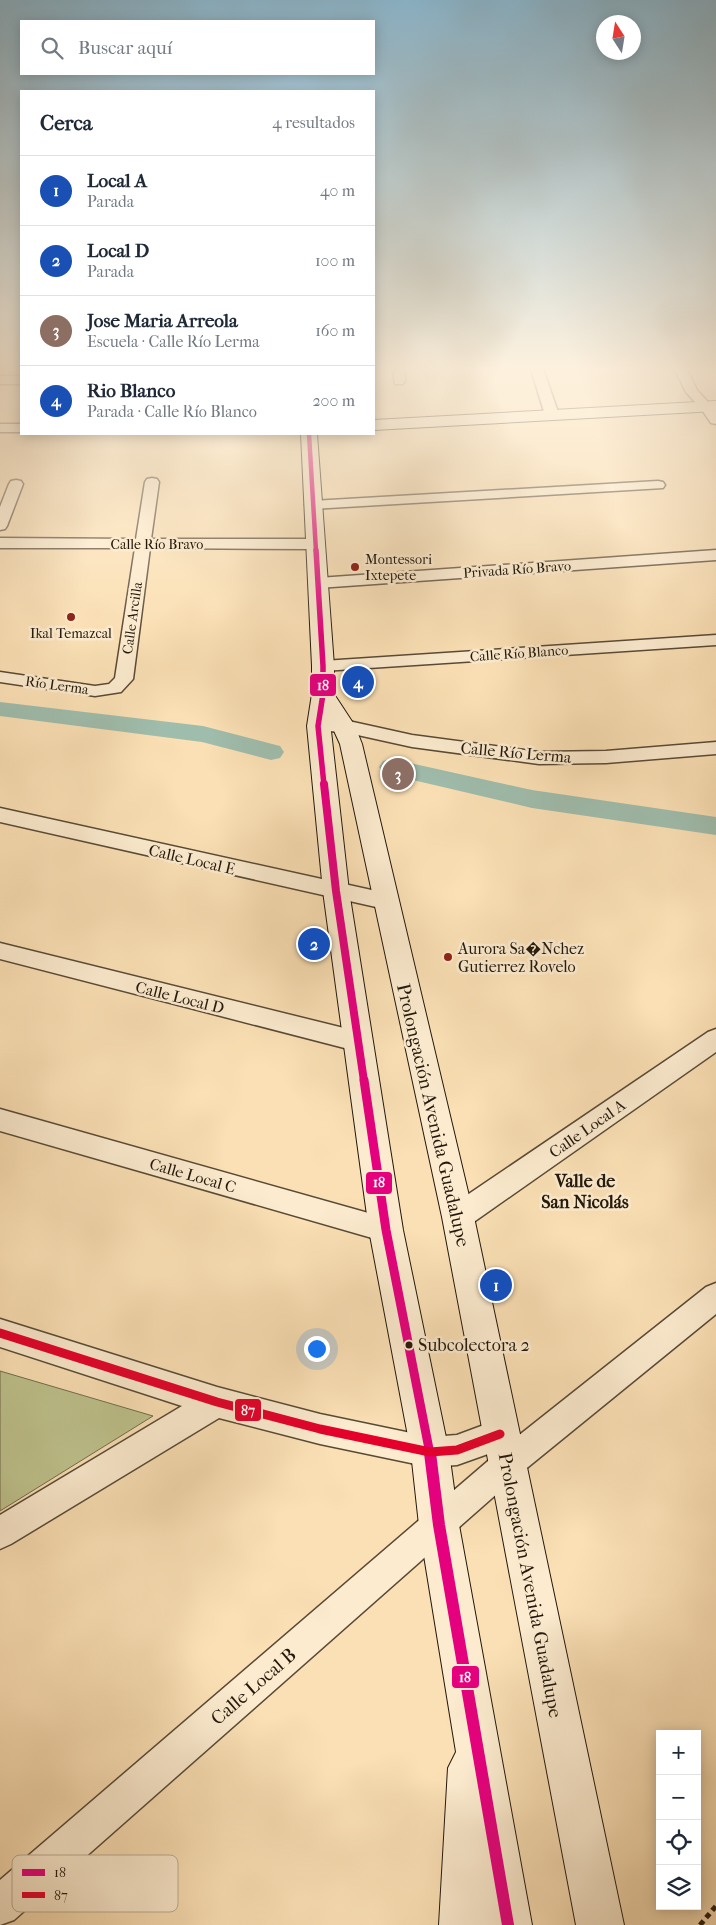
<!DOCTYPE html>
<html lang="es">
<head>
<meta charset="utf-8">
<style>
	:root { --surface:#fff; --page:#f2f2f3; --text:#1f2937; --muted:#747a83; --line:#e0e1e3; --accent:#2563eb }
	body { margin:0; font-family:"IM FELL French Canon",serif; background:var(--page); color:var(--text) }
	.controls { position:absolute; right:15px; bottom:15px; display:grid; overflow:hidden; border-radius:0px; box-shadow:0 2px 12px #0003 }
	.controls button { width:45px; height:45px; display:grid; place-items:center; padding:0; border:0; border-bottom:1px solid var(--line); background:var(--surface); color:var(--text); font:25px sans-serif }
	.compass { position:absolute; left:596px; top:15px; width:45px; height:45px; border-radius:50%; background:var(--surface); box-shadow:0 2px 12px #0003; rotate:348deg }
	.you { position:absolute; left:316px; top:1348px; width:18px; height:18px; margin:-12px; border:4px solid #fff; border-radius:50%; background:#1a73e8; box-shadow:0 0 0 8px #1a73e833 }
	.badge { display:grid; place-items:center; width:32px; height:32px; border-radius:50%; background:var(--accent); color:#fff; font-size:16px; font-weight:700 }
	.pin { position:absolute; translate:-50% -50%; border:2px solid #fff; box-shadow:0 1px 5px #0006 }
	.list { margin:0; padding:0; list-style:none }
	h2 { display:flex; justify-content:space-between; align-items:center; height:65px; margin:0; padding:0 20px; font-size:21px }
	h2 small { font-size:16px; font-weight:400; color:var(--muted) }
	.list li { display:grid; grid-template-columns:32px 1fr auto; gap:15px; align-items:center; box-sizing:border-box; height:70px; padding:0 20px; border-top:1px solid var(--line) }
	.list b { display:block; font-size:19px; white-space:nowrap }
	.list p { margin:0; font-size:16px; white-space:nowrap; color:var(--muted) }
	.list em { font-size:16px; font-style:normal; color:var(--muted) }
	.icon { flex:none; width:28px; height:28px; fill:none; stroke:currentColor; stroke-width:2; stroke-linecap:round; stroke-linejoin:round }
	.map { position:relative; flex:none; width:716px; height:1925px; overflow:hidden }
	.search { position:absolute; background:var(--surface); box-shadow:0 2px 12px #0003; left:20px; top:20px; width:355px; height:55px; display:flex; align-items:center; gap:12px; box-sizing:border-box; padding:0 18px; border-radius:0px; color:var(--muted); font-size:19px }
	.panel { position:absolute; background:var(--surface); box-shadow:0 2px 12px #0003; left:20px; top:90px; width:355px; height:345px; border-radius:0px }
	.map>svg:first-child { display:block }
</style>
</head>
<body>
<div class="map">
<svg width="716" height="1925" viewBox="0 0 716 1925">
	<rect width="100%" height="100%" fill="#fbe0b5"/>
	<filter id="stains"><feTurbulence type="fractalNoise" baseFrequency=".004" numOctaves="4"/><feColorMatrix values="0 0 0 0 .2 0 0 0 0 .09 0 0 0 0 .02 0 0 0 .5 -.17"/></filter>
	<radialGradient id="worn" r=".72"><stop offset=".6" stop-color="#630" stop-opacity="0"/><stop offset="1" stop-color="#630" stop-opacity=".3"/></radialGradient>
	<polygon fill="#bec28d" stroke="#706d4c" points="0,1371 153,1416 0,1511"/>
	<g fill="none" stroke-linecap="round" stroke-linejoin="round">
		<g fill="#9fbdad" fill-rule="evenodd">
			<polygon points="0,702 203,726 280,746 284,752 280,758 271,760 202,742 0,716"/>
			<polygon points="392,759 532,790 716,817 716,835 532,808 383,773 379,767 383,761"/>
		</g>
		<defs>
			<g id="street">
				<polygon points="392,366 404,366 405,381 403,384 395,384"/>
				<polygon points="530,366 542,366 559,415 557,418 547,418 545,415"/>
				<polygon points="673,366 685,366 697,390 716,411 716,424 711,423 702,410 686,392"/>
				<rect x="0" y="376" width="21" height="8"/>
				<rect x="0" y="424" width="21" height="8"/>
				<polygon points="152,478 157,479 159,482 151,539 314,539 319,541 322,544 319,547 314,549 150,548 133,679 121,692 95,696 0,682 0,672 95,686 109,684 115,678 135,548 0,548 0,538 136,539 145,482 147,479"/>
				<polygon points="16,480 21,481 23,484 7,526 5,529 0,530 0,507 9,484 11,481"/>
				<polygon points="658,481 663,482 665,485 663,488 312,509 307,508 305,505 307,502 312,501"/>
				<polygon points="716,550 716,560 318,588 312,586 310,583 312,580 318,578"/>
				<polygon points="716,635 716,645 323,671 317,670 314,666 317,662 323,661"/>
				<polygon points="318,720 344,720 412,735 539,752 606,751 716,742 716,754 606,763 539,764 412,747 344,732 311,730 309,726 311,722"/>
				<polygon points="0,808 385,893 393,896 396,901 393,906 385,909 0,822"/>
				<polygon points="0,943 360,1032 368,1035 372,1042 368,1049 360,1052 0,959"/>
				<polygon points="716,1029 716,1052 468,1226 458,1229 448,1226 445,1217 448,1208 708,1032"/>
				<polygon points="0,1109 386,1218 396,1221 400,1230 396,1239 386,1242 0,1131"/>
				<polygon points="716,1283 716,1314 517,1476 14,1920 0,1925 0,1880 502,1449 457,1465 430,1467 320,1444 219,1418 11,1544 0,1549 0,1515 182,1406 0,1347 0,1319 217,1387 320,1414 430,1437 457,1435 500,1419 511,1423 515,1434 513,1440 706,1287"/>
			</g>
			<g id="secondary">
				<polygon points="716,401 716,411 374,430 374,420"/>
				<polygon points="301,434 317,434 334,666 334,694 355,726 362,744 474,1217 624,1925 576,1925 442,1217 340,744 330,722 349,891 403,1230 449,1452 459,1525 532,1925 439,1925 448,1768 456,1752 419,1525 411,1452 369,1230 323,891 307,726 312,694 312,666"/>
			</g>
		</defs>
		<use href="#street" stroke="#584a36" stroke-width="3"/>
		<use href="#secondary" stroke="#22180c" stroke-width="2"/>
		<polyline stroke="#22180c" stroke-width="5" stroke-dasharray="5.5 4" stroke-linecap="butt" points="700,1925 716,1906"/>
		<use href="#street" fill="#fcebcf" fill-rule="evenodd"/>
		<use href="#secondary" fill="#fcebcf" fill-rule="evenodd"/>
		<defs>
			<polyline id="bus-1-far4" points="309,434 316,551"/>
			<polyline id="bus-1-far3" points="316,550 323,666 323,694 318,726 324,785"/>
			<polyline id="bus-1-far2" points="324,784 336,891 364,1081"/>
			<polyline id="bus-1-far1" points="364,1080 386,1230 430,1454"/>
			<polyline id="bus-1" points="430,1453 439,1525 508,1925"/>
			<polyline id="bus-2" points="0,1333 217,1402 320,1429 430,1452 457,1450 500,1434"/>
		</defs>
		<use href="#bus-1-far4" stroke="#fcebcf" stroke-width="7"/>
		<use href="#bus-1-far3" stroke="#fcebcf" stroke-width="9"/>
		<use href="#bus-1-far2" stroke="#fcebcf" stroke-width="11"/>
		<use href="#bus-1-far1" stroke="#fcebcf" stroke-width="13"/>
		<use href="#bus-1" stroke="#fcebcf" stroke-width="16"/>
		<use href="#bus-2" stroke="#fcebcf" stroke-width="13"/>
		<use href="#bus-1-far4" stroke="#e5007d" stroke-width="4.5"/>
		<use href="#bus-1-far3" stroke="#e5007d" stroke-width="5.5"/>
		<use href="#bus-1-far2" stroke="#e5007d" stroke-width="8"/>
		<use href="#bus-1-far1" stroke="#e5007d" stroke-width="9"/>
		<use href="#bus-1" stroke="#e5007d" stroke-width="12"/>
		<use href="#bus-2" stroke="#e4002b" stroke-width="9"/>
	</g>
	<linearGradient id="sky" x2="0" y2="1"><stop stop-color="#8bb8d0"/><stop offset="0.58" stop-color="#fdf1de"/><stop offset="1" stop-color="#fdf1de" stop-opacity="0"/></linearGradient>
	<rect width="716" height="635" fill="url(#sky)"/>
	<g fill="#8f2418" stroke="#fcebcf" stroke-width="2">
		<circle cx="355" cy="567" r="5"/>
		<circle cx="71" cy="617" r="5"/>
		<circle cx="448" cy="957" r="5"/>
	</g>
	<circle fill="#22180c" stroke="#fcebcf" stroke-width="2" cx="409" cy="1345" r="4.5"/>
	<g text-anchor="middle" stroke-width="5" stroke-linejoin="round" paint-order="stroke">
		<g font-size="14" fill="#22180c" stroke="#fcebcf">
			<text x="157" y="549">Calle Río Bravo</text>
			<text transform="translate(517 569) rotate(-4)" y="5">Privada Río Bravo</text>
			<text transform="translate(132 618) rotate(-82)" y="5">Calle Arcilla</text>
			<text transform="translate(519 653) rotate(-4)" y="5">Calle Río Blanco</text>
			<text transform="translate(57 685) rotate(8)" y="5">Río Lerma</text>
		</g>
		<g font-size="14" fill="#22180c" stroke="#fcebcf" text-anchor="start">
			<text x="365" y="564">Montessori<tspan x="365" dy="16">Ixtepete</tspan></text>
			<text x="71" y="638" text-anchor="middle">Ikal Temazcal</text>
		</g>
		<g font-size="16" fill="#22180c" stroke="#fcebcf">
			<text transform="translate(516 752) rotate(5)" y="6">Calle Río Lerma</text>
			<text transform="translate(192 859) rotate(13)" y="6">Calle Local E</text>
			<text transform="translate(180 997) rotate(14)" y="6">Calle Local D</text>
			<text transform="translate(587 1128) rotate(-35)" y="6">Calle Local A</text>
			<text transform="translate(193 1175) rotate(16)" y="6">Calle Local C</text>
		</g>
		<g font-size="16" fill="#22180c" stroke="#fcebcf" text-anchor="start">
			<text x="458" y="954">Aurora Sa�Nchez<tspan x="458" dy="18">Gutierrez Rovelo</tspan></text>
		</g>
		<g font-size="18" font-weight="bold" fill="#22180c" stroke="#fcebcf">
			<text x="585" y="1187">Valle de<tspan x="585" dy="21">San Nicolás</tspan></text>
		</g>
		<g font-size="18" fill="#22180c" stroke="#fcebcf" text-anchor="start">
			<text x="418" y="1351">Subcolectora 2</text>
		</g>
		<g font-size="19" fill="#22180c" stroke="#fcebcf">
			<text transform="translate(434 1115) rotate(77)" y="7">Prolongación Avenida Guadalupe</text>
			<text transform="translate(531 1585) rotate(79)" y="7">Prolongación Avenida Guadalupe</text>
			<text transform="translate(253 1686) rotate(-41)" y="7">Calle Local B</text>
		</g>
	</g>
	<rect x="12" y="1855" width="166" height="57" rx="8" fill="#fcebcf" stroke="#bbac94" stroke-width="1"/>
	<rect x="22" y="1869" width="23" height="7" fill="#e5007d"/>
	<rect x="22" y="1892" width="23" height="6" fill="#e4002b"/>
	<g font-size="14" fill="#22180c">
		<text x="54" y="1877">18</text>
		<text x="54" y="1900">87</text>
	</g>
	<g stroke="#fcebcf" stroke-width="2">
		<rect x="309" y="673" width="28" height="24" rx="5" fill="#e5007d"/>
		<rect x="365" y="1171" width="28" height="24" rx="5" fill="#e5007d"/>
		<rect x="234" y="1398" width="28" height="24" rx="5" fill="#e4002b"/>
		<rect x="451" y="1665" width="29" height="24" rx="5" fill="#e5007d"/>
	</g>
	<g font-size="14" text-anchor="middle" font-weight="bold" fill="#fff">
		<text x="323" y="690">18</text>
		<text x="379" y="1187">18</text>
		<text x="248" y="1415">87</text>
		<text x="465" y="1682">18</text>
	</g>
	<rect width="100%" height="100%" filter="url(#stains)"/>
	<rect width="100%" height="100%" fill="url(#worn)"/>
</svg>
<div class="controls">
<button>+</button>
<button>−</button>
<button><svg class="icon" aria-label="locate" viewBox="0 0 24 24"><circle cx="12" cy="12" r="6"/><path d="M12 2v4M12 18v4M2 12h4M18 12h4"/></svg></button>
<button><svg class="icon" aria-label="layers" viewBox="0 0 24 24"><path d="M12 4l9 5-9 5-9-5zM3 14l9 5 9-5"/></svg></button>
</div>
<svg class="compass" viewBox="-18 -18 36 36"><path d="M0-13l5 13h-10z" fill="#e53935"/><path d="M0 13l5-13h-10z" fill="#747a83"/></svg>
<div class="you"></div>
<div class="pin badge" style="left:496px;top:1285px;background:#1a4fb4">1</div>
<div class="pin badge" style="left:314px;top:944px;background:#1a4fb4">2</div>
<div class="pin badge" style="left:398px;top:774px;background:#8d6e63">3</div>
<div class="pin badge" style="left:358px;top:682px;background:#1a4fb4">4</div>
<div class="search"><svg class="icon" aria-label="search" viewBox="0 0 24 24"><circle cx="10" cy="10" r="6"/><path d="M15 15l6 6"/></svg>Buscar aquí</div>
<section class="panel">
<h2>Cerca<small>4 resultados</small></h2>
<ul class="list">
<li><span class="badge" style="background:#1a4fb4">1</span><div><b>Local A</b><p>Parada</p></div><em>40 m</em></li>
<li><span class="badge" style="background:#1a4fb4">2</span><div><b>Local D</b><p>Parada</p></div><em>100 m</em></li>
<li><span class="badge" style="background:#8d6e63">3</span><div><b>Jose Maria Arreola</b><p>Escuela · Calle Río Lerma</p></div><em>160 m</em></li>
<li><span class="badge" style="background:#1a4fb4">4</span><div><b>Rio Blanco</b><p>Parada · Calle Río Blanco</p></div><em>200 m</em></li>
</ul>
</section>
</div>
</body>
</html>
